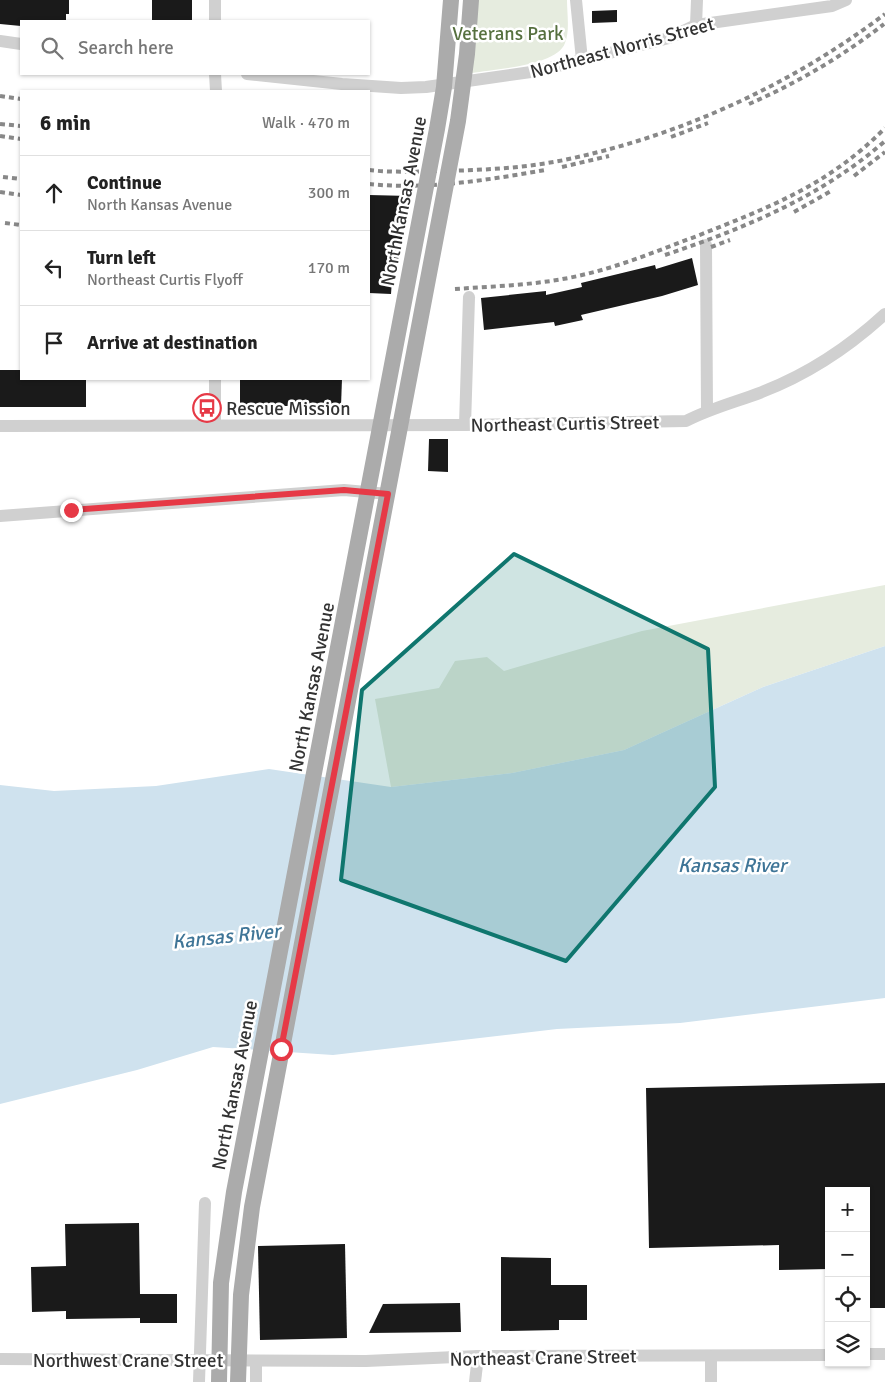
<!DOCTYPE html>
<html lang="en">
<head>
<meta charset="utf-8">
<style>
	:root { --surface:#fff; --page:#f2f2f2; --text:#222; --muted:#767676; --line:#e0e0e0 }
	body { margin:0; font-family:Signika,sans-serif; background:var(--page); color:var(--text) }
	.controls { position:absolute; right:15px; bottom:15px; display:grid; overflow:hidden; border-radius:0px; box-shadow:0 1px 4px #0004 }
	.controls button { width:45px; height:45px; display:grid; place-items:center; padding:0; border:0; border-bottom:1px solid var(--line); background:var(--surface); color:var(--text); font:25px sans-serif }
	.stop { position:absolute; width:15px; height:15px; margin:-11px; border:4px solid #e63946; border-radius:50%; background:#fff }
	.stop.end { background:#e63946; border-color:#fff; box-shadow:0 1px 5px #0008 }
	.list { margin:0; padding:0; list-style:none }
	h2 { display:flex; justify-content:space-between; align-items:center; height:65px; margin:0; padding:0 20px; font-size:21px }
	h2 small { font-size:16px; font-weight:400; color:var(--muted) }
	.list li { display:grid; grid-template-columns:32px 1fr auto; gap:15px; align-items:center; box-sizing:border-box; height:75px; padding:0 20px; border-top:1px solid var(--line) }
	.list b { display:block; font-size:19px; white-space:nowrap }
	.list p { margin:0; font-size:16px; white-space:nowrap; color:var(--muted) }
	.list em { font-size:16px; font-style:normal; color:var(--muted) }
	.icon { flex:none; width:28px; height:28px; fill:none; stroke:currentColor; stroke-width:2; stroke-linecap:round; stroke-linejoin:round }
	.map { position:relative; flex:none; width:885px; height:1382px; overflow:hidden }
	.search { position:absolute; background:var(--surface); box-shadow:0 1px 4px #0004; left:20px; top:20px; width:350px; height:55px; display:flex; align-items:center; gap:12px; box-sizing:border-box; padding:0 18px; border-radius:0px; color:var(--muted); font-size:19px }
	.panel { position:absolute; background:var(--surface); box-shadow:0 1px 4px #0004; left:20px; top:90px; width:350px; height:290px; border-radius:0px }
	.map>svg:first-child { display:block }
</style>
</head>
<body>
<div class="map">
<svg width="885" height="1382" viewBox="0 0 885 1382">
	<rect width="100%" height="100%" fill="#fff"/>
	<g fill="#e6ecdf">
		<path d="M 476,0 L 567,0 C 567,13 570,31 565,43 C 557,66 495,69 472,73 Z"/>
		<polygon points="885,585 885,646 763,687 624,750 512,773 391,787 375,699 439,688 455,661 487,657 504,671 642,631"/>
	</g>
	<polygon fill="#cfe2ee" points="885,646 885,998 680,1023 557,1029 333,1055 213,1047 137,1070 0,1104 0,785 54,791 156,786 269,769 391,787 512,773 624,750 763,687"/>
	<g fill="#1a1a1a">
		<polygon points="0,0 69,0 69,14 66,14 66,21 21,21 21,26 0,24"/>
		<rect x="152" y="0" width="40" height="21"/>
		<polygon points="617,10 617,22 592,23 592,11"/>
		<polygon points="369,195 410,196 397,266 393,266 391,294 369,293"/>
		<polygon points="692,258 698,285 662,296 581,315 583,320 555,326 554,322 484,330 481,298 546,291 546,295 582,287 581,283 655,265 656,269"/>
		<polygon points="0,370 21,370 21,379 86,379 86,407 0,407"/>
		<polygon points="240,379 342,379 341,406 240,406"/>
		<polygon points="429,439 448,439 448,472 428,471"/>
		<polygon points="885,1083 885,1308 866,1308 866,1191 829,1191 829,1269 779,1270 779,1245 649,1248 646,1088"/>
		<polygon points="139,1223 140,1294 177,1294 177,1323 140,1323 140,1318 66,1319 66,1311 32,1312 31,1267 66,1266 65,1224"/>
		<polygon points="345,1244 347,1338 260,1340 258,1246"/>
		<polygon points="501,1257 551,1258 551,1285 587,1285 587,1320 559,1320 559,1330 501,1331"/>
		<polygon points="460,1303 461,1332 369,1333 383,1304"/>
	</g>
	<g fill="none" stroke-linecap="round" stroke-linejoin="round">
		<g stroke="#d0d0d0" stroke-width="12">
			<polyline points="215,0 215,21"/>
			<polyline points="576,0 582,60"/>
			<polyline points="696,25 697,0"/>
			<polyline points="0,41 21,44"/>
			<polyline points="215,74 216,91"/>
			<polyline points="247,74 342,84 401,88 426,87 538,71 669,38 696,25 832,6 846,0"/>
			<polyline points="706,245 707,410"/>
			<polyline points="215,379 215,425"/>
			<polyline points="465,425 469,297"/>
			<path d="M 0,426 L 465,425 L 686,421 C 711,408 736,402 762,392 C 809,374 848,348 885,314"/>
			<polyline points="0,516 344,490 388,494"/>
			<polyline points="866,1354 885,1354"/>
			<polyline points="0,1359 366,1361 478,1356 829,1355"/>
			<polyline points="199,1382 205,1203"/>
			<polyline points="256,1382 256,1362"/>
			<polyline points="475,1382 478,1356"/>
			<polyline points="711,1382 711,1356"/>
		</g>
		<g stroke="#888" stroke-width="4" stroke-dasharray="5 4" stroke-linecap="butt">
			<polyline points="0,96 21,99"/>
			<path d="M 749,104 C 797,83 843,56 884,24"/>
			<polyline points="0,124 21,126"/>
			<polyline points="0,136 21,139"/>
			<polyline points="671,137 708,123"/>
			<polyline points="562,167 609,156"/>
			<path d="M 369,170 C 394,173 419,171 444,171 C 484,170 525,168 564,160 C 680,136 791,85 885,14"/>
			<polyline points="854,176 885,152"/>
			<polyline points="3,177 21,179"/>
			<path d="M 369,184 C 427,190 488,180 545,170"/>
			<polyline points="0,192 21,195"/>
			<polyline points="794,212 831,191"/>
			<polyline points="5,223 21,225"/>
			<polyline points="711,247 730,240"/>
			<path d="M 665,255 C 745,228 821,197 885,141"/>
			<path d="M 455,289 C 497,286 541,285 582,275 C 622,266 659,250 697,236 C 770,207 829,185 885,128"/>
		</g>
		<g stroke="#ababab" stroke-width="16">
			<polyline points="219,1382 221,1283 234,1192 437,129 444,87 451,0"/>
			<polyline points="238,1382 241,1295 252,1207 458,121 467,54 471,0"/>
		</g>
	</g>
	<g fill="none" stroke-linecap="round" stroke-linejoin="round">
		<polyline stroke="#e63946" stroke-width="6" points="71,510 344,490 388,494 281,1049"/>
	</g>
	<path fill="#0f766e" fill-opacity="0.2" stroke="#0f766e" stroke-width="4" stroke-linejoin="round" d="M 514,554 L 708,649 L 715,787 L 566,961 L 341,880 L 362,690 Z"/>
	<defs>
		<symbol id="bus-ring" viewBox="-11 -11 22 22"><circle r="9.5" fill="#fff" stroke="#e63946" stroke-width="1.5"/><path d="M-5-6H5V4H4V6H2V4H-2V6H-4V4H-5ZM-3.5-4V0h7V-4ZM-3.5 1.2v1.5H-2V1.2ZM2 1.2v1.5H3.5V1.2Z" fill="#e63946"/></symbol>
	</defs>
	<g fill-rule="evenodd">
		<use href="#bus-ring" x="191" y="392" width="32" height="32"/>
	</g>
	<g text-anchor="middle" stroke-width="5" stroke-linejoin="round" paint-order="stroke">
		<g font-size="19" fill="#56703f" stroke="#fff">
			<text x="508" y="40">Veterans Park</text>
		</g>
		<g font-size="19" fill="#333" stroke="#fff">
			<text transform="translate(622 47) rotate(-15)" y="7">Northeast Norris Street</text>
			<text transform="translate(403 201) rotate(-79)" y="7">North Kansas Avenue</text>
			<text transform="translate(565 423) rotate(-1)" y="7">Northeast Curtis Street</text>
			<text transform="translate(311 687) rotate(-79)" y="7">North Kansas Avenue</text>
			<text transform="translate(234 1085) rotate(-79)" y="7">North Kansas Avenue</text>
			<text transform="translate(543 1357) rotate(-1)" y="7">Northeast Crane Street</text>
			<text x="128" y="1367">Northwest Crane Street</text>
		</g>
		<g font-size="19" fill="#333" stroke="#fff" text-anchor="start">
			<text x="226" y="415">Rescue Mission</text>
		</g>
		<g font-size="20" font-style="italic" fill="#3f7597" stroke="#fff">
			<text x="732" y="872">Kansas River</text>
			<text transform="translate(226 936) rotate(-6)" y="7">Kansas River</text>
		</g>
	</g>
</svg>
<div class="controls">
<button>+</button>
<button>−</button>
<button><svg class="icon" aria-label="locate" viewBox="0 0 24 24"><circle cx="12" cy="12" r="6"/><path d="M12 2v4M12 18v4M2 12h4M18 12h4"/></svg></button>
<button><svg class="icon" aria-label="layers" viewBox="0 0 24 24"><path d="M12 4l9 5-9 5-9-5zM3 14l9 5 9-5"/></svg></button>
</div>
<div class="stop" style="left:281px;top:1049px"></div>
<div class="stop end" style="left:71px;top:510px"></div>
<div class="search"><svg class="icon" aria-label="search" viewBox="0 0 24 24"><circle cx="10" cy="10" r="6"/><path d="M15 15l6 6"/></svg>Search here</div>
<section class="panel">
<h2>6 min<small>Walk · 470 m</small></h2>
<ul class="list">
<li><svg class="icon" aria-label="ahead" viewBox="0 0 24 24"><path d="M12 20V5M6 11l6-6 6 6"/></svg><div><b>Continue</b><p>North Kansas Avenue</p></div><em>300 m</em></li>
<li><svg class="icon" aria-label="left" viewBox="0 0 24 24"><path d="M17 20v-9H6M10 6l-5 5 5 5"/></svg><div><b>Turn left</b><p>Northeast Curtis Flyoff</p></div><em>170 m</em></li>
<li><svg class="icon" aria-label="arrive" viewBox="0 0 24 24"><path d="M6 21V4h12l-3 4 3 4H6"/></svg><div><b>Arrive at destination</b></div></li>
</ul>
</section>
</div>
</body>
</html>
